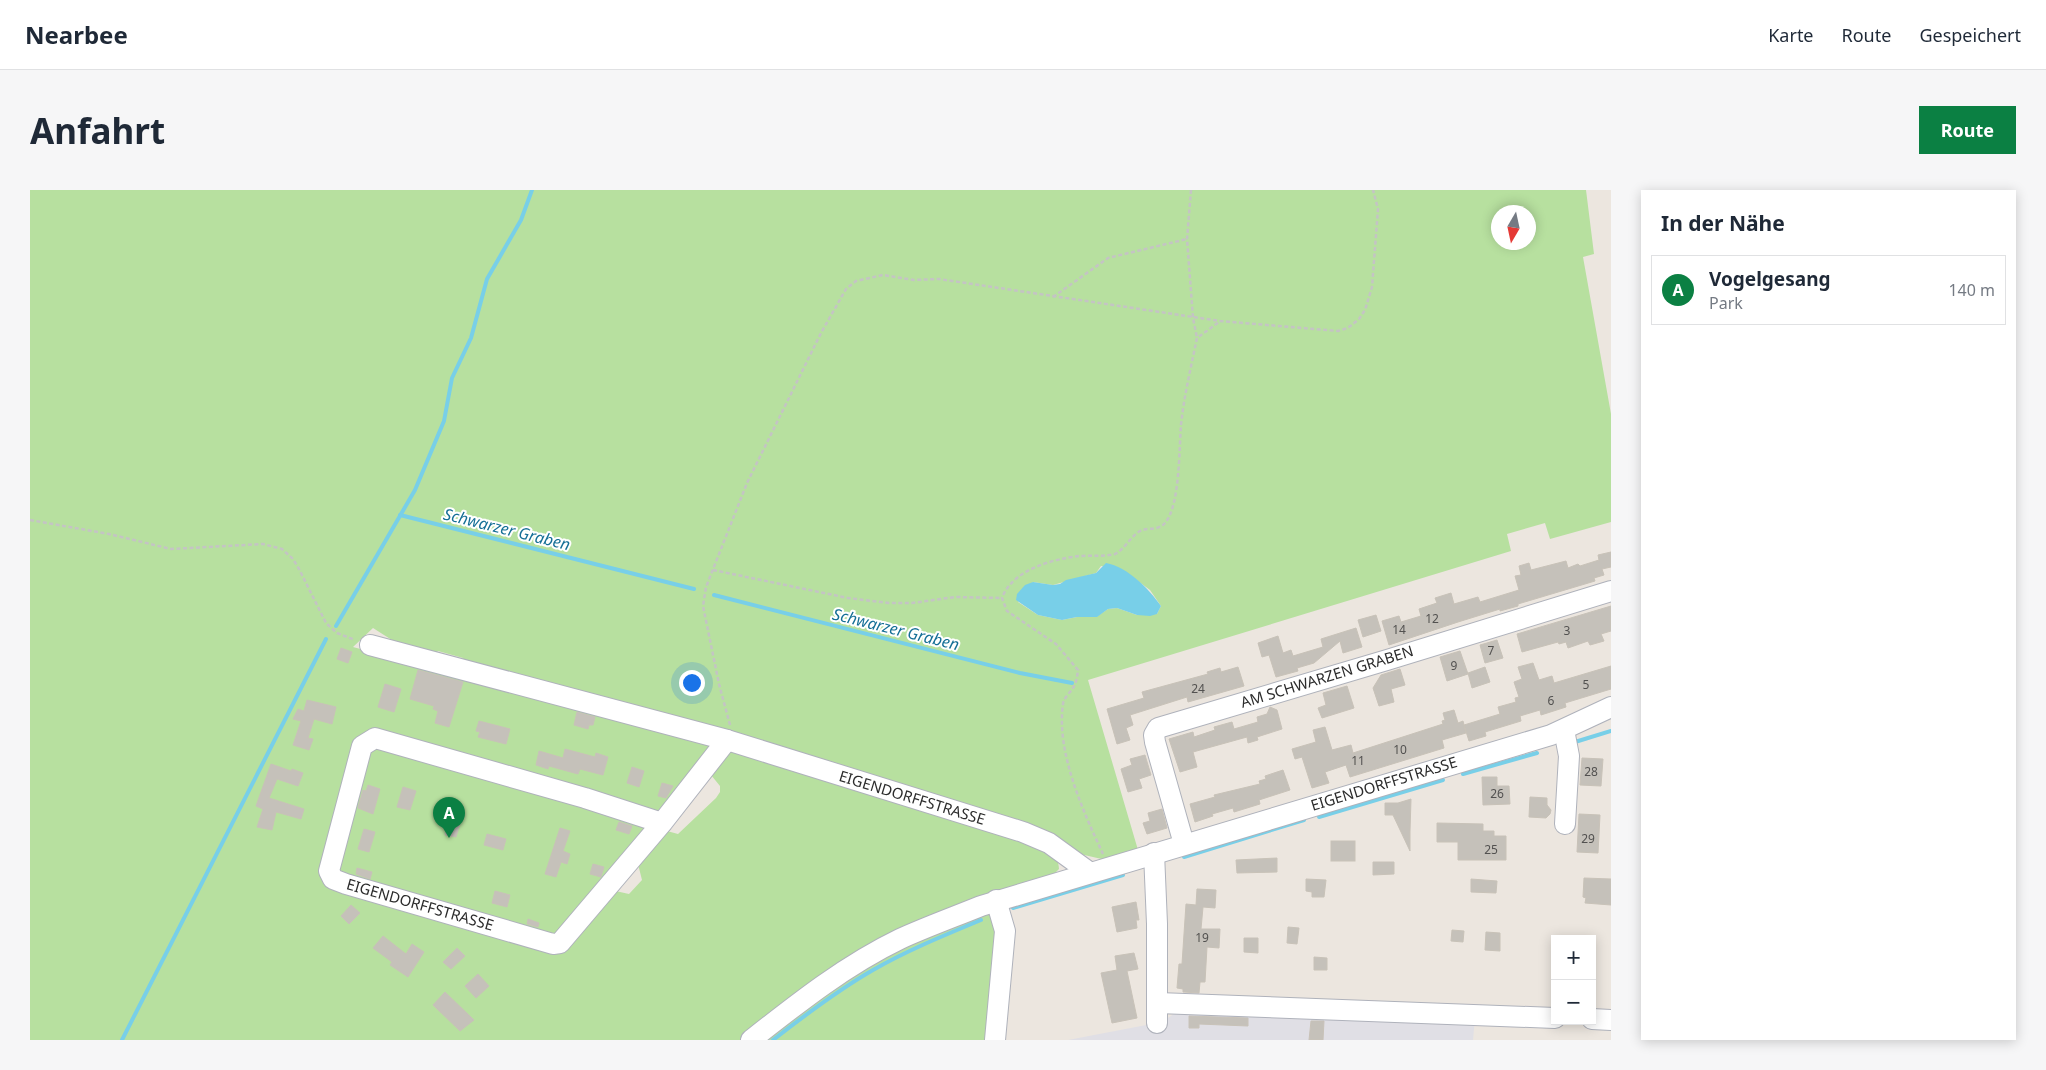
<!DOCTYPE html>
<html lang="de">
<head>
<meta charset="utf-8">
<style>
	:root { --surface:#fff; --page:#f6f6f7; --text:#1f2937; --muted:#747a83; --line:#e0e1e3; --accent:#0b8043 }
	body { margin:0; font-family:"Noto Sans",sans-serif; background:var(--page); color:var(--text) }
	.controls { position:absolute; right:15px; bottom:15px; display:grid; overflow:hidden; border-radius:0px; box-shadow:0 2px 12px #0003 }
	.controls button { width:45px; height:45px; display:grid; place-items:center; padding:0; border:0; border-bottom:1px solid var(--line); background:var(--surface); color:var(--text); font:25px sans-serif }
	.compass { position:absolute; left:1461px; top:15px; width:45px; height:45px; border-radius:50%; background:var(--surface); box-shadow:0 2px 12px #0003; rotate:189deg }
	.you { position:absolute; left:661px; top:492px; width:18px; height:18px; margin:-12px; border:4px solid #fff; border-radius:50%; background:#1a73e8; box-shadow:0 0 0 8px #1a73e833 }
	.badge { display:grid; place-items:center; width:32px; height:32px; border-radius:50%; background:var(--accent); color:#fff; font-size:16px; font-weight:700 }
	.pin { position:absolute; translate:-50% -41px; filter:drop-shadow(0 1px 2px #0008) }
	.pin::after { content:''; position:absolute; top:26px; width:18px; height:15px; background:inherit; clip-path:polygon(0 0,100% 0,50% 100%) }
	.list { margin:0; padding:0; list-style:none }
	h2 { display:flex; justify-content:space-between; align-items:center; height:65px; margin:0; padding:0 20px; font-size:21px }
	h2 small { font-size:16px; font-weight:400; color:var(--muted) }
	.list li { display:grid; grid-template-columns:32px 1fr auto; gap:15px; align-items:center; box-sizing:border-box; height:70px; margin:0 10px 10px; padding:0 10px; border:1px solid var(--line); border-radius:0px }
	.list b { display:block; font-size:19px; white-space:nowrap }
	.list p { margin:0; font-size:16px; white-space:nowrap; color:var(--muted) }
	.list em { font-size:16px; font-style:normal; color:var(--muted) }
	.map { position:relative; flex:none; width:1581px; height:850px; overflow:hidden; border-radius:0px }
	header { display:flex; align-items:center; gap:30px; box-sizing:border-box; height:70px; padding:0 25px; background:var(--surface); border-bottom:1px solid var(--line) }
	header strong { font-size:24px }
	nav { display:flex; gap:28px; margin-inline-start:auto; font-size:18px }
	.intro { display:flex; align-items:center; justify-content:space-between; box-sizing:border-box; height:120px; padding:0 30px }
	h1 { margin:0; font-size:35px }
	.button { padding:12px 22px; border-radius:0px; background:var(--accent); color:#fff; font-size:18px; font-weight:700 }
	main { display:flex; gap:30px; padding:0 30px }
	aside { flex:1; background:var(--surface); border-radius:0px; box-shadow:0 2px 12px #0003 }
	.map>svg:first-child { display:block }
</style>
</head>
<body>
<header>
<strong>Nearbee</strong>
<nav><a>Karte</a><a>Route</a><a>Gespeichert</a></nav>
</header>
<div class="intro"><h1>Anfahrt</h1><a class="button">Route</a></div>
<main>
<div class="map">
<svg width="1581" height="850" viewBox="0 0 1581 850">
	<rect width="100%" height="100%" fill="#ece6df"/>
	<polygon fill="#e0dfe5" points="1151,819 1445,828 1443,850 1038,850 1132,832"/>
	<g fill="#b7e09f" fill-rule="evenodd">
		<path d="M 0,0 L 1556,0 L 1564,64 L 1553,67 L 1581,224 L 1581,332 L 1520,349 L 1515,333 L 1477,344 L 1481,361 L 1058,490 L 1108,660 L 1076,670 L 1050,664 L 436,478 L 433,468 L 408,461 L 402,467 L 376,459 L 343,438 L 323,457 L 679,553 L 684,560 L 581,700 L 599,704 L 612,690 L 608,674 L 637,641 L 648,644 L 686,608 L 690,602 L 690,596 L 681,585 L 694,565 L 703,560 L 1001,652 C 1013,659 1029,663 1029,679 L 1025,683 L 954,706 L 711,850 L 0,850 ZM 1468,22 L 1498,22 L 1498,52 L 1468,52 ZM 1071,376 L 1093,380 L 1120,400 L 1131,416 L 1127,424 L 1107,425 L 1087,418 L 1078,419 L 1066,427 L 1047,427 L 1032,430 L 1008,425 L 988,412 L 1003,392 L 1023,395 L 1066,383 Z"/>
		<polygon points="949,725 961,725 969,741 960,850 733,850 779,813 851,768"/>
	</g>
	<path fill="#78cfe8" d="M 1076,373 C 1098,377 1119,399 1131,416 L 1127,424 L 1120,426 L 1107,425 L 1087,418 L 1078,419 L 1067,427 L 1047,427 L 1032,430 L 1008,425 L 986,410 L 987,404 L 995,395 L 1003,392 L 1023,395 L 1030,394 L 1036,390 L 1066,383 Z"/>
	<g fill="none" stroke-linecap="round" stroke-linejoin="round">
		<g stroke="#78cfe8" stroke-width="4">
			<polyline points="370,325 664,399"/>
			<polyline points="684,405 990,483 1042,493"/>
			<polyline points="306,436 385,300 414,231 422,188 441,148 457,89 491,30 502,0"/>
			<polyline points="1545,552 1581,541"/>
			<polyline points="1433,584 1507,563"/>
			<polyline points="1289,627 1413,590"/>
			<polyline points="1154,667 1274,630"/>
			<polyline points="983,718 1093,685"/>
			<polyline points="92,850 296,449"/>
			<path d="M 743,850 C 775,825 808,800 843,780 C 878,760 915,745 951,730"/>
		</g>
	</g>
	<g fill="#c5c1ba" stroke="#c8c2b8">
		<polygon points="1581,362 1581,377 1572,379 1574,385 1564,388 1565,391 1488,414 1488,416 1470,421 1470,419 1428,432 1359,455 1352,431 1369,426 1371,432 1391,426 1389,419 1407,413 1405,408 1421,403 1424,414 1448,407 1450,412 1489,400 1485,386 1491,385 1489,376 1499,373 1501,380 1536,371 1538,378 1548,374 1550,376 1569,370 1568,365"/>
		<polygon points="1581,416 1581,441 1571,444 1574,451 1560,455 1558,451 1538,458 1536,452 1529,454 1528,452 1492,462 1487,444"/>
		<polygon points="1346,425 1351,441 1333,447 1328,430"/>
		<polygon points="1326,438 1332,457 1313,463 1310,451 1284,473 1267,478 1268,481 1246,487 1239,465 1232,467 1228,453 1248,446 1253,463 1261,460 1263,466 1293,457 1291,449"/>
		<polygon points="1467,450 1473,468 1455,473 1450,455"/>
		<polygon points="311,458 322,462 318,473 307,469"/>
		<polygon points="1430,461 1438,484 1417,491 1410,467"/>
		<polygon points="1503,473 1509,490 1522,486 1524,493 1581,476 1581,499 1535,513 1536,517 1511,525 1510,520 1490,526 1491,531 1455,542 1456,546 1439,551 1434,535 1470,524 1468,517 1486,512 1485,508 1489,507 1484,492 1492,489 1488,477"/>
		<polygon points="1208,477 1214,496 1158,512 1157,507 1100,525 1103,535 1096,538 1100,550 1087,554 1077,519 1114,508 1112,502 1178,484 1177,482 1190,478 1191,482"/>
		<polygon points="1455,477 1460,492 1442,498 1438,483"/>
		<polygon points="1370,479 1375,495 1361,499 1364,512 1349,516 1343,498 1351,485"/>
		<polygon points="388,480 433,492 419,537 405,533 408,521 403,519 404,516 380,509"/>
		<polygon points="355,494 371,499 364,522 348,517"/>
		<polygon points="1317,496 1324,518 1292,528 1288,518 1296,515 1293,503"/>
		<polygon points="277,510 306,517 302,534 284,529 278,548 283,549 279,560 263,555 271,531 263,529 268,519 274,521"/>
		<polygon points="1240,517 1247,520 1252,539 1227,547 1228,550 1218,553 1217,547 1163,562 1167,577 1150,582 1139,549 1163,542 1164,547 1185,540 1184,537 1202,532 1204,539 1228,532 1227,527 1237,524"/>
		<polygon points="1424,520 1428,533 1433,531 1436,543 1412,550 1414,558 1320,587 1316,575 1295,582 1299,593 1282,598 1272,567 1265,569 1262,559 1286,552 1283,540 1295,537 1302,560 1321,555 1323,563 1413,534 1412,531 1415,530 1413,523"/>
		<polygon points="547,522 565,527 563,535 559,535 558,539 544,535"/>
		<polygon points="449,531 480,539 476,554 448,547 450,542 446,541"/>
		<polygon points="535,559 565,567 566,563 578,567 573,585 550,579 548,584 519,576 518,579 506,575 509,561 533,568"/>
		<polygon points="1115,565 1121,585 1109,589 1112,598 1098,602 1091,579 1102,575 1100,569"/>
		<polygon points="1552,568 1573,569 1571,596 1550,595"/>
		<polygon points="241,574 261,581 262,579 273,583 268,596 247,589 239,608 274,619 271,629 246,622 242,640 227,637 233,619 226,616"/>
		<polygon points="602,577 614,581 609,597 597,593"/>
		<polygon points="1253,580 1260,600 1229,610 1230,614 1204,622 1203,618 1182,624 1183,626 1165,632 1160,614 1185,607 1184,605 1230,594 1229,591 1236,589 1235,586"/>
		<polygon points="1452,587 1467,587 1467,596 1479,596 1480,614 1453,615"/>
		<polygon points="632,593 643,596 636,608 628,606"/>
		<polygon points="338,595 350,599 343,624 328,618 333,600 336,601"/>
		<polygon points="373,597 386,601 380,620 367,617"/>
		<polygon points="1500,607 1517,608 1517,615 1521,620 1520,624 1516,628 1499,627"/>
		<polygon points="1381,609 1380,641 1380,661 1363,625 1355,625 1355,613 1368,613"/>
		<polygon points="1132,619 1137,638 1117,644 1113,633 1120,631 1118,623"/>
		<polygon points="1549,624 1570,625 1568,663 1547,662"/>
		<polygon points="418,631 430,634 426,647 415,645"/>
		<polygon points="589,632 602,636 599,644 586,640"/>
		<polygon points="1407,633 1453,634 1453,641 1464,641 1464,646 1476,646 1476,670 1428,670 1428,652 1407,652"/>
		<polygon points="530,638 540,641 533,661 540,664 537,674 531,672 526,687 515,684"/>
		<polygon points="334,639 345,642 339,662 328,659"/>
		<polygon points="457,644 476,649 473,660 454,655"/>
		<rect x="1301" y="651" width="24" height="20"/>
		<polygon points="1247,668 1247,682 1207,683 1206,670"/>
		<polygon points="1343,672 1364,672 1364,684 1343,685"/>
		<polygon points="563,674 574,677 571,687 560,684"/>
		<polygon points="327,678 342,682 340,689 326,684"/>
		<polygon points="1554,688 1581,689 1581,715 1555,713 1556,708 1553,707"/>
		<polygon points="1276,689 1296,690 1294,707 1282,707 1282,702 1276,701"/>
		<polygon points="1441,689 1467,691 1466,703 1441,702"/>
		<polygon points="1167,699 1186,700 1185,718 1173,717 1171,739 1190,739 1189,758 1177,757 1175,792 1170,792 1169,803 1153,802 1153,799 1147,798 1149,774 1152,774 1156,714 1166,715"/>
		<polygon points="465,701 480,705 477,717 462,713"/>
		<polygon points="1106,712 1109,730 1106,730 1107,738 1087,742 1082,717"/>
		<polygon points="321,715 330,723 319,734 311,726"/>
		<polygon points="498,729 509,733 508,737 497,734"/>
		<polygon points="1258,737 1269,738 1267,754 1257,753"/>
		<polygon points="1422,740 1434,741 1433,752 1421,751"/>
		<polygon points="1456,742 1470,743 1470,761 1455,760"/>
		<polygon points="353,746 376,764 382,754 394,762 378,787 360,775 362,772 343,758"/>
		<polygon points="1214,748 1228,748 1228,763 1214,762"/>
		<polygon points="427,758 435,766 421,779 413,772"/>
		<polygon points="1104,763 1108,779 1097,781 1107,828 1082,833 1071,783 1087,780 1085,766"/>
		<polygon points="1284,767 1297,768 1297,780 1284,780"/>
		<polygon points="448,784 459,796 446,808 435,796"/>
		<polygon points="415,802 444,830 430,841 403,815"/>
		<polygon points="1159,826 1218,828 1218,836 1169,834 1169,838 1159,838"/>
		<polygon points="1281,831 1294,831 1293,850 1279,850"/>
	</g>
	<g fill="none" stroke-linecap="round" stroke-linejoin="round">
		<defs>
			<g id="minor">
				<polyline points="340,455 697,550 993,642 1019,653 1059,682"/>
				<polyline points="1534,540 1539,566 1535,634"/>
				<polyline points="632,633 555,608 345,548 332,556 299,681 303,689 316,694 523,754 530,753 632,633 697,550"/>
				<polyline points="1154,654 1125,552 1124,545 1128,538 1357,470 1581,401"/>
				<polyline points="1124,663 1127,734 1127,833"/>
				<polyline points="1128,813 1525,828"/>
				<polyline points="1562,829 1581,830"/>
				<path d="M 721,850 C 768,813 816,775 870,749 C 896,737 924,727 951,716 L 1521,545 L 1581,517"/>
				<polyline points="965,850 975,741 966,710"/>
			</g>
		</defs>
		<use href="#minor" stroke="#afb2bb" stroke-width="22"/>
		<g stroke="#c4c4c4" stroke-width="2.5" stroke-dasharray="4 2.5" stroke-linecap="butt">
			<polyline points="1161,0 1157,49 1163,128 1167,148"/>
			<polyline points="1023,107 1078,68 1157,49"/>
			<polyline points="0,330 79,344 141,359 233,354 252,359 263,369 269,379 296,433 307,443 325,450"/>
			<polyline points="683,380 818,408 859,413 882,413 925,407 972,408"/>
			<polyline points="700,535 689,494 673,416 676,397 717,293 791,143 816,99 826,91 853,85 884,90 909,89 1190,131 1308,141 1318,138 1329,129 1335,120 1342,97 1348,19 1343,0"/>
			<path d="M 1073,664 C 1053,621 1026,562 1033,514 C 1034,507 1040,503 1043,498 C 1047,492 1047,486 1048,480 L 1026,454 L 977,421 L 972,408 C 982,380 1022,369 1050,366 C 1062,365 1073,367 1085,364 C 1095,359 1100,347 1110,341 C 1119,337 1128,341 1135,333 C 1150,316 1149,259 1151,235 C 1154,206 1161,177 1167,148 L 1189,132"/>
		</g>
		<use href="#minor" stroke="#fff" stroke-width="20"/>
	</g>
	<g text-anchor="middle" stroke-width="4" stroke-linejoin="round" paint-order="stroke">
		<g font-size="12" fill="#525150">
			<text x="1402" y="433">12</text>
			<text x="1369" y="444">14</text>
			<text x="1537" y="445">3</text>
			<text x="1461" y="465">7</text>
			<text x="1424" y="480">9</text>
			<text x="1556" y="499">5</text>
			<text x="1168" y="503">24</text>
			<text x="1521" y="515">6</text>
			<text x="1370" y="564">10</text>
			<text x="1328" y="575">11</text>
			<text x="1561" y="586">28</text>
			<text x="1467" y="608">26</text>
			<text x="1558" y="653">29</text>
			<text x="1461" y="664">25</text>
			<text x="1172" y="752">19</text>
		</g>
		<g font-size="15" fill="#2c2c2c" stroke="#fff">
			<text transform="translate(1297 487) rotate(-17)" y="5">AM SCHWARZEN GRABEN</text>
			<text transform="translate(1354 594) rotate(-17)" y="5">EIGENDORFFSTRASSE</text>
			<text transform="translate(882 608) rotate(17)" y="5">EIGENDORFFSTRASSE</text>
			<text transform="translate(390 715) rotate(16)" y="5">EIGENDORFFSTRASSE</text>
		</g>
		<g font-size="16" font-style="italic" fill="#156f96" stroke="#fff">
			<text transform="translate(477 339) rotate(14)" y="6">Schwarzer Graben</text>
			<text transform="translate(866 439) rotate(14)" y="6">Schwarzer Graben</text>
		</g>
	</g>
</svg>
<div class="controls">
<button>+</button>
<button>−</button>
</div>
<svg class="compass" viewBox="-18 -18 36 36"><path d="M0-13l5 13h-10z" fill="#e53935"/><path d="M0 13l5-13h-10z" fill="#747a83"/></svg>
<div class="you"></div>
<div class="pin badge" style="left:419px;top:648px">A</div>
</div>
<aside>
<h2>In der Nähe<small></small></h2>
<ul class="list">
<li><span class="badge">A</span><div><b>Vogelgesang</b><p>Park</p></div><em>140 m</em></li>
</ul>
</aside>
</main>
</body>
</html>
